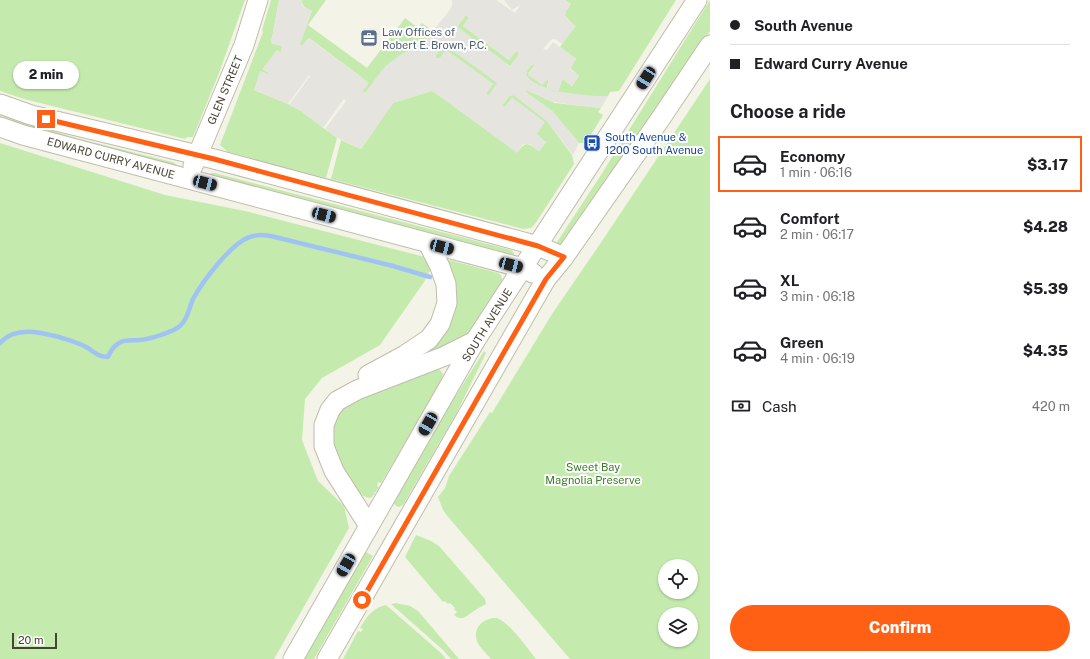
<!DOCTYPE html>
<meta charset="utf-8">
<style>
body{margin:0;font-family:"Public Sans",sans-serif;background:#f2f2f2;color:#202124;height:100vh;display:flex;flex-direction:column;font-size:15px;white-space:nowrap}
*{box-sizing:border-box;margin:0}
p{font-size:13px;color:#757577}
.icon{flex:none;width:22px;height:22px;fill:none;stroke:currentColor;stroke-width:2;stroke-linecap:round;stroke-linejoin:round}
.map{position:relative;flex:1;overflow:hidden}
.sheet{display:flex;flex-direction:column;background:#fff;width:380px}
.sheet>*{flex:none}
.hud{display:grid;align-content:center;height:88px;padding:0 20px;background:#fff}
.buttons{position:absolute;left:658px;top:559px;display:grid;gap:8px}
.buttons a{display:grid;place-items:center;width:40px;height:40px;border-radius:50%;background:#fff;box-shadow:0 1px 3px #0004;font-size:20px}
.scale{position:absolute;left:12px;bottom:10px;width:45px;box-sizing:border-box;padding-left:4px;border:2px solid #484435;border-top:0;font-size:11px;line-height:14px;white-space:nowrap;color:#484435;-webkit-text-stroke:3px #fff;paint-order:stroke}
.end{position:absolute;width:18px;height:18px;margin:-9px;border:5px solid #ff6013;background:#fff;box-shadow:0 0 0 2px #fff}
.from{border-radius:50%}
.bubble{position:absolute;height:28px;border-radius:14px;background:#fff;box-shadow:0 1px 3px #0004;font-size:13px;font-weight:800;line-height:28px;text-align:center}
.car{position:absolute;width:12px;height:24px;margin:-12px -6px;border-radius:5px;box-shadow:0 0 3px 1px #0007;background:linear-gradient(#222 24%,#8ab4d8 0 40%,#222 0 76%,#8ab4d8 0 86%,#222 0)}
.hud b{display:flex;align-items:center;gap:14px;height:38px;font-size:15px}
.hud b+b{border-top:1px solid #e0e0e0}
.hud i{width:10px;height:10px;background:#202124}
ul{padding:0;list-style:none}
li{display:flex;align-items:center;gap:12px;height:56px;margin:0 8px 6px;padding:0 12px;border:2px solid transparent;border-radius:0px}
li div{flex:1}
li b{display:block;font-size:15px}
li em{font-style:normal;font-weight:800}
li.current{border-color:#ff6013}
li>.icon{width:36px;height:36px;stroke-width:1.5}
h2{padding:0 20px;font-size:18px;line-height:48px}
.pay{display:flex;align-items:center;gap:10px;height:44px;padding:0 20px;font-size:15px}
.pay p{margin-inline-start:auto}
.primary-button{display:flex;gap:8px;margin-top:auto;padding:8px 20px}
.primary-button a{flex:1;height:46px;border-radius:24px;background:#ff6013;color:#fff;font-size:16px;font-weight:800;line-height:46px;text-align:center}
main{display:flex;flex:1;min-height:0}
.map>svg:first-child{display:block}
.green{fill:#c4ebad;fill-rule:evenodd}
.parking{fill:#e5e4df;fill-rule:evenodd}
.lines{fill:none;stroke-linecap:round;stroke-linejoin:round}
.stream{stroke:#a0c3f4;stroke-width:4.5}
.minor-casing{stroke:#c0bda9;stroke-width:21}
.minor{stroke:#fff;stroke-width:19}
.route{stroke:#ff6013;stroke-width:5}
.labels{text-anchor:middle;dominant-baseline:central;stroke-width:4;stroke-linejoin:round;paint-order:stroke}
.service-label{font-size:11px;fill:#4e5e75;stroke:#fff;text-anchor:start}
.street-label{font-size:11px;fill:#484435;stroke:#fff}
.transit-label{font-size:11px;fill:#164399;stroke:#fff;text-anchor:start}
.park-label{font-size:11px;fill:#377d25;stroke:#fff}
</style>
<main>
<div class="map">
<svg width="710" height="659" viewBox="0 0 710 659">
<rect width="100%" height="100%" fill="#f4f3e7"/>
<!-- green -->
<g class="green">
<path d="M0,0H245L219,73L193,137H187L185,139L24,99L0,91Z"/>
<path d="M271,0H279L271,43L282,46L281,53L277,50L263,69L273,76L271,75L254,90L288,104L301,111L337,138L326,178L228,152L220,145L263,32L262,30Z"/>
<path d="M302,0H326L308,25L367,68L405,18L418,28L422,23L433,31L420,47L402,54L386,66L366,92L363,93L360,76L309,38L303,45L300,46L299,44L312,11C306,8 302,7 302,0Z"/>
<path d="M565,0H676L619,91L610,92L608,96C589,97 536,94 526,75C526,71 530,65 534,64L535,65L528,74L549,77L547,88L558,91L562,80H564L572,86L579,76L570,68L576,59L560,47L575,26L565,16L566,11L571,4Z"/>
<path d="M710,0V31L570,238L561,245L557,244V242L601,175Z"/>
<path d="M467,15L469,18L463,26L509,60L515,52H518L519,55L510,66L457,27L465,16Z"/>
<path d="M444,44L498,83L489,95H487L486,93L493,84L446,50L440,58H436V55Z"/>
<path d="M710,79V659H570L449,518L443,510L438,497L445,488L449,476L490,412L492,413L552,314L600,244ZM665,566H691V592H665ZM665,614H691V640H665Z"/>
<path d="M524,89L555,103L601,108L598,112L603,115L586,143H579L552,111L527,93Z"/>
<path d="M431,91L434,92L517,152C527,141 527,143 539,151L546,142L537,136L535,115L512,98L505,107L502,106L509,96L514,95L547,121L572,155L574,164L535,224L531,228L523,229L331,179L341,140L361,149L393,103Z"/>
<path d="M0,116L80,139L172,162L175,163L176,166L0,121Z"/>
<path d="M0,143L165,195L245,211L425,257L432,267L424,282L380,345L322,378L305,399L302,440L318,481L344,506L349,528L274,659H0Z"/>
<path d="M211,173H215L511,250L514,253V256L513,257L208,175Z"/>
<path d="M446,260H449L498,273L501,275L503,281L478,326L459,344L413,358L429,348Z"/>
<path d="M484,351L486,353L456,414L403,505L399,507L396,506L393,502L436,427Z"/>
<path d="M435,369L440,370L443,374L441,383L381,483L378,482L377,486L379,487L372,497L369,498L363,496L341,468L334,455L332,433L337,417L347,403Z"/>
<path d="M416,535L431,541L439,546L485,599L486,604C482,606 478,608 474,611C466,616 463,622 454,615L457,612L454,609L455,608L450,603L448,604L445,601L443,602L405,557Z"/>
<path d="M366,552L373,556L314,659H303L361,559Z"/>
<path d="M395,603L410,606L418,611L459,659H451L443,650L391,604Z"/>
<path d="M386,605L441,653L446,659H343L358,631L361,632L363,629L360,628C367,616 373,608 386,605Z"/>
<path d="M497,618C511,624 526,647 536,659H491C487,654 479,647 477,641C472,627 485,617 497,618Z"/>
</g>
<!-- parking -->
<path class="parking" d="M279,0H302V5L304,7L312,11L300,45H303L308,38L360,76L369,83L363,91L364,93L366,92L382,70L392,61L402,54L420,47L449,11L452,6V0H496L515,13L520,6H518L512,10L504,0H565L571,4L566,11L565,16L568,20L576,26L562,44L555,39H552L543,49L547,50L553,42L572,56L576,59L570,69L579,76L572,86L564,80H562L558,91L547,88L549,78L542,85L528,75L535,66L534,64H532L528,69L526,75L528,79L537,84L554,91L592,96H608L601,108L573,105L550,101L524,89L527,93L552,111L579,143L573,155L547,121L514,95L509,96L502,106L505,107L512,98L545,122L537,134L546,142L539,151L530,144H526L522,145L517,153L434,92L431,91L393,103L361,149L334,136L325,129L346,101L344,99L323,128L301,111L289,105L310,76L309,75L288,104L254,90L260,71L272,75L263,69L277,50L281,53L282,46L271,43ZM467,15L469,18L463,26L509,60L515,52H518L519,55L510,66L457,27L465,16ZM444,44L497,83L489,95H487L486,94L493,84L446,50L440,58H436V55Z"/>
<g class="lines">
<!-- stream -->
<path class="stream" d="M0,343C15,326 39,332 59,337C68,340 77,342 86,347C95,352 96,356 108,357C110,352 114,346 119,343C125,339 133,341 140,340C150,339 173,332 180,326C188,319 189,308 193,299C203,281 233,240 253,236C261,234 267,235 275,237L393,266L430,277"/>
<defs>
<g id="minor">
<path d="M0,104L31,115L214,159L538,246L564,257"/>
<path d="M0,127L23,135L523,268L533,273"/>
<path d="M193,166L244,45L258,0"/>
<path d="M368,375L405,355L429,339L440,324L447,303L446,284L440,267L428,243"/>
<path d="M369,526L334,471L324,446V425L330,410L337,401L357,390L445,356L475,341"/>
<path d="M293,659L475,341L697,0"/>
<path d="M327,659L546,279L564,257L661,118L710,45"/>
</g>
</defs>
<!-- minor casing -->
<use href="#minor" class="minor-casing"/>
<!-- minor -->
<use href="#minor" class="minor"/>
</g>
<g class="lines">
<!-- route -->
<path class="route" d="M46,119L214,159L538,246L564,257L546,279L362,600"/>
</g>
<!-- icons -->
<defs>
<symbol id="office-square" viewBox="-11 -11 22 22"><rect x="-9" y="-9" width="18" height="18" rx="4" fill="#5c6f8a" stroke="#fff"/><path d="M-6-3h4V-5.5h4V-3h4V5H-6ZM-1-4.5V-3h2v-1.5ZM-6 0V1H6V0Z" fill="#fff"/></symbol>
<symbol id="bus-square" viewBox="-11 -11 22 22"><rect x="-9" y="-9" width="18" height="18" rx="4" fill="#1a4fb4" stroke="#fff"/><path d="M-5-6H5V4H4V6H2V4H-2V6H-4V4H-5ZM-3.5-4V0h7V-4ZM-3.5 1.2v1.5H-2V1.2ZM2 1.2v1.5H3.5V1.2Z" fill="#fff"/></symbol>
</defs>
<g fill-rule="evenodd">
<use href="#office-square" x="359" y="28" width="20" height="20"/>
<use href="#bus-square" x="582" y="133" width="20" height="20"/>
</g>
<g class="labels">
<!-- service labels -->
<g class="service-label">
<text x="382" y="32">Law Offices of<tspan x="382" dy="13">Robert E. Brown, P.C.</tspan></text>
</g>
<!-- street labels -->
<g class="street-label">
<text transform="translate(225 90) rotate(-67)">GLEN STREET</text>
<text transform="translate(111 158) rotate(15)">EDWARD CURRY AVENUE</text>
<text transform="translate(487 325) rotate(-58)">SOUTH AVENUE</text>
</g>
<!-- transit labels -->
<g class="transit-label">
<text x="605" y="137">South Avenue &amp;<tspan x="605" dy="13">1200 South Avenue</tspan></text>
</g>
<!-- park labels -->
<g class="park-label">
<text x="593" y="467">Sweet Bay<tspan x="593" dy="13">Magnolia Preserve</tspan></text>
</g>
</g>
</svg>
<div class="buttons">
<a><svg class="icon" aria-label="locate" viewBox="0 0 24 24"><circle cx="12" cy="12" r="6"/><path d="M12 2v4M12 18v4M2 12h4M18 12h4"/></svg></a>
<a><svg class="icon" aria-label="layers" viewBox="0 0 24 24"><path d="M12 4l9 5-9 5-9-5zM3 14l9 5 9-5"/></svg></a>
</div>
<div class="scale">20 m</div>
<i class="end from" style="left:362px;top:600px"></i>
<i class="end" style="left:46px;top:119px"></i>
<div class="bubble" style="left:13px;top:61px;width:66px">2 min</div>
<i class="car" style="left:646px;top:78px;rotate:213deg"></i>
<i class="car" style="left:205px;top:183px;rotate:105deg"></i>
<i class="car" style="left:324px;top:215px;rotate:105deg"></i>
<i class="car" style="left:442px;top:247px;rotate:105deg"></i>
<i class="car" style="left:511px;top:265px;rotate:105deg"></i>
<i class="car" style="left:428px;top:424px;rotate:210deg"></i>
<i class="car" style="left:346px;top:565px;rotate:210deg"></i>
</div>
<section class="sheet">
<div class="hud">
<b><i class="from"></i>South Avenue</b>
<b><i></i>Edward Curry Avenue</b>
</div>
<h2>Choose a ride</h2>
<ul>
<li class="current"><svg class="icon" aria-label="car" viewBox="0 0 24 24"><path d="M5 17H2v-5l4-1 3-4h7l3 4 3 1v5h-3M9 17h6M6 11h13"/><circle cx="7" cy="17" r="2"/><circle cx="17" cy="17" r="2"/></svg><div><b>Economy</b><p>1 min · 06:16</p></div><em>$3.17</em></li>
<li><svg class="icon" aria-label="car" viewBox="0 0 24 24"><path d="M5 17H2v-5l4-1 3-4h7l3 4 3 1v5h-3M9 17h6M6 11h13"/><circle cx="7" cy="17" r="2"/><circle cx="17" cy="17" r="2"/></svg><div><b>Comfort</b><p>2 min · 06:17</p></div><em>$4.28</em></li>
<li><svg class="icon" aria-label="car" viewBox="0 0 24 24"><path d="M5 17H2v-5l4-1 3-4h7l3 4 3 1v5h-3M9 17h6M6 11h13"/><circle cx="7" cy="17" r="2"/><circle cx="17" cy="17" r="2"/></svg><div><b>XL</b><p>3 min · 06:18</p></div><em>$5.39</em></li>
<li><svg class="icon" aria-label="car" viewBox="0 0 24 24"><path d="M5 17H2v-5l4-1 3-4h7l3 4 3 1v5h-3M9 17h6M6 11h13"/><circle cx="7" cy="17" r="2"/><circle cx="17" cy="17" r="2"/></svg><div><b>Green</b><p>4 min · 06:19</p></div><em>$4.35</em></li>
</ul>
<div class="pay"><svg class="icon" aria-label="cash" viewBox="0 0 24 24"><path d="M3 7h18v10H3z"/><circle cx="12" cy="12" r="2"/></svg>Cash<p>420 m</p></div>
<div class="primary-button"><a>Confirm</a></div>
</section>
</main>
